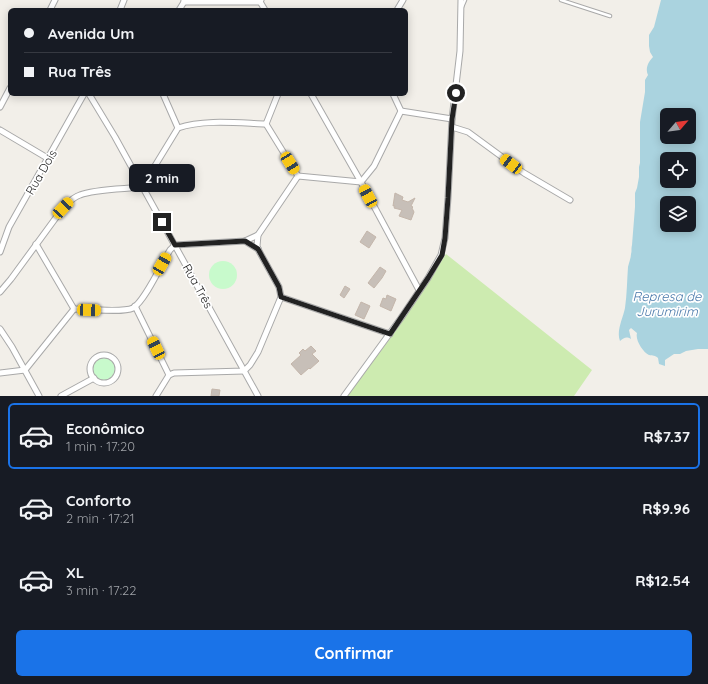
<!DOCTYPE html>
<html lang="pt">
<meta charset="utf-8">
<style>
body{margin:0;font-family:Quicksand,sans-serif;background:#20242c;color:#f1f3f6;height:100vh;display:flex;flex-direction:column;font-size:15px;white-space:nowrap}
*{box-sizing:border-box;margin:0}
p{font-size:13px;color:#9ea1a6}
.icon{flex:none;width:22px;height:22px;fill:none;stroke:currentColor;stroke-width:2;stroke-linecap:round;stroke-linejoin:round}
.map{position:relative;height:396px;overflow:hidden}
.drawer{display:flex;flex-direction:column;background:#171b24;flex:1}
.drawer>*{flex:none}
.top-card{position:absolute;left:8px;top:8px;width:400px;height:88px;border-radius:6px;box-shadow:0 2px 10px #0003;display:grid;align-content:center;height:88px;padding:0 16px;background:#171b24}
.needle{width:26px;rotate:62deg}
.controls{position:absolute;left:660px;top:108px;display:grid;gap:8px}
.controls a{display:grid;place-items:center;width:36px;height:36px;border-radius:6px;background:#171b24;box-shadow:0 2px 10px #0003;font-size:20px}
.end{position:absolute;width:18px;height:18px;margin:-9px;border:5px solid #222;background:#fff;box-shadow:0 0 0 2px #fff}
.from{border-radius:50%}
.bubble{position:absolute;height:28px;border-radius:6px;background:#171b24;box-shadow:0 2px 10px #0003;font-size:13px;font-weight:700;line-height:28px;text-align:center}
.car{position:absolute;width:12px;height:24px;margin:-12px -6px;border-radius:5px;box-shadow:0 0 3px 1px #0007;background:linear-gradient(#f5c518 24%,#345 0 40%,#f5c518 0 76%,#345 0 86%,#f5c518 0)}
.top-card b{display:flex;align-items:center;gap:14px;height:38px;font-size:15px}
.top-card b+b{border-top:1px solid #363941}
.top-card i{width:10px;height:10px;background:#f1f3f6}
ul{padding:7px 0 0;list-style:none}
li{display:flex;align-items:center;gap:12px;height:66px;margin:0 8px 6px;padding:0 8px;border:2px solid transparent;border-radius:6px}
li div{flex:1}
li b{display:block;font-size:15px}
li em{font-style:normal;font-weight:700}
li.on{border-color:#1a73e8}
li>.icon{width:36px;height:36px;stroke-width:1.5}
.primary-button{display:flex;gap:8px;margin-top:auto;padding:8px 16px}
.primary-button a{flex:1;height:46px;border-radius:6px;background:#1a73e8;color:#fff;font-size:16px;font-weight:700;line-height:46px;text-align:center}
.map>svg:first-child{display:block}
.grass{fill:#cdebb0}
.park{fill:#c8facc}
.water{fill:#aad3df;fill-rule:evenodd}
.building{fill:#c7bfb8;stroke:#c4b6ab}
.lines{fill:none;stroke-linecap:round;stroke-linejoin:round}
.lane-casing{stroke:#a9a9a9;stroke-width:4.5}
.street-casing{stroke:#a9a9a9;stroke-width:7}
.lane{stroke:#fff;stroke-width:2.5}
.street{stroke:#fff;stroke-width:5}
.route{stroke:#222;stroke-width:5}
.labels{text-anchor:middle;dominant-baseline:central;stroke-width:3.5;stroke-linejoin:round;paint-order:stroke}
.street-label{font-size:12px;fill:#222;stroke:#fff}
.water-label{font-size:13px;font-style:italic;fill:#4a7aab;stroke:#fff}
</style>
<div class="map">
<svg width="708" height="396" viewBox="0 0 708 396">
<rect width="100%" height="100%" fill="#f2efe9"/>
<!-- grass -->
<path class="grass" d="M446,254L592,370L574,396H347L392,336Z"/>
<!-- park -->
<g class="park">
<circle cx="223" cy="275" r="14"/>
<circle cx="104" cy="369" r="12"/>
</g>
<!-- water -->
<path class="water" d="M661,0H708V349H698L686,351L680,354H674L665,360V366L659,364L658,358C655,355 653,356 649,355C643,352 635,340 637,333L631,328L629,330L631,339C626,336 624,338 620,341C616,331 623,318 625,308C627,294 627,280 628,267C629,262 631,258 631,254C632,251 631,249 632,245L635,207V193L637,188L639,177V167L640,163V122L645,92V80L648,75C645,69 648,62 653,57L650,52L649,46V35L654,27ZM667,115H689V137H667ZM667,159H689V181H667ZM667,203H689V225H667Z"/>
<!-- building -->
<g class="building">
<path d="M395,193L403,197L402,200L408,202L415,198L411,206L413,207L412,208L414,212L411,220L399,216L402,210L394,208L395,206H393Z"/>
<path d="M367,231L376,237L369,248L360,242Z"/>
<path d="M380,267L386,271L382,278L374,288L368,283Z"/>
<path d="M345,286L350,289L344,298L340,295Z"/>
<path d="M387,295L396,299L391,311L380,306L383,298L386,299Z"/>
<path d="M361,302L370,306L364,319L355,315Z"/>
<path d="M311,346L316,351L312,354L319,361L310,369L309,368L301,375L291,364L301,355L299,353L303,349L305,351Z"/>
<path d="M212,389L220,390L219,396H211Z"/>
</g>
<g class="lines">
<defs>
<g id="lane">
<path d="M561,0L610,16"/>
<path d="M462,7L465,0"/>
</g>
<g id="street">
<path d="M259,0L265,10"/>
<path d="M184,2H260L261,0"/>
<path d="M50,10L55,0"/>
<path d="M120,10L124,0"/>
<path d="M179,10L184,2V0"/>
<path d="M397,10L403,0"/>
<path d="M89,94L115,137L258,396"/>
<path d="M163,94L178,128"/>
<path d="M311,94L361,182L419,290"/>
<path d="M393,94L401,111"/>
<path d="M0,107L10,88"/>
<path d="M401,111L452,119"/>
<path d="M266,124L298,176"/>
<path d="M266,124L278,94"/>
<path d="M452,127L468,132L524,173L570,200"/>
<path d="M0,130L49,159"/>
<path d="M298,176L361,182"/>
<path d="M361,182L374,166L401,111"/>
<path d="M245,241L258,249"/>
<path d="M36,244L74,309"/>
<path d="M0,252L9,227L84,94"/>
<path d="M0,292L11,279L63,208C68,203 73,197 80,195C94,189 125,189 142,187L178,128C204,119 238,123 266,124"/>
<path d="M281,297L390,334"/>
<path d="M135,306L169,375"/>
<path d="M74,309C87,309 123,313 133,308C145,301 162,263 170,250L175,245L245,241L258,235"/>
<path d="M0,329L12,347L39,396"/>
<circle cx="104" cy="369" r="14"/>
<path d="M0,373L25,370L74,309"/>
<path d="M61,396L94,378"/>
<path d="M156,396L169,375L174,373L244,371L250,365L258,352L281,297L279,287L259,251L257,246L258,235L298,176"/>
<path d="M344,396L401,318L428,278L441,255L445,238L448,198L452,119L460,51L461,0"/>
</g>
</defs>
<!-- lane casing -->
<use href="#lane" class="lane-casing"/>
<!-- street casing -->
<use href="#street" class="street-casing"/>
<!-- lane -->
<use href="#lane" class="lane"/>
<!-- street -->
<use href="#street" class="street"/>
</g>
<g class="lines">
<!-- route -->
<path class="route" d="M162,222L175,245L245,241L258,249L279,287L281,297L390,334L428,278L442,255L445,238L448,198L452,119L456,93"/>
</g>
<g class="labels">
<!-- street labels -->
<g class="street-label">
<text transform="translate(41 172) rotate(-60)">Rua Dois</text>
<text transform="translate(198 286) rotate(61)">Rua Três</text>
</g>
<!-- water labels -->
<g class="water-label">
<text x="667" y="296">Represa de<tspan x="667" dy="15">Jurumirim</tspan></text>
</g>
</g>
</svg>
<div class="controls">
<a><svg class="needle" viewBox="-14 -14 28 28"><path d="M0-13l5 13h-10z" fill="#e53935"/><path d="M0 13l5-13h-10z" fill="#9ea1a6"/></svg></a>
<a><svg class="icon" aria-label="locate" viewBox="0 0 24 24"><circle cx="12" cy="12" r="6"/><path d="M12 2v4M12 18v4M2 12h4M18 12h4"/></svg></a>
<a><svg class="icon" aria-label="layers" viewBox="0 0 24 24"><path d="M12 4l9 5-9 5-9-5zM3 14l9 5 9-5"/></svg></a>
</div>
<i class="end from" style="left:456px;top:93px"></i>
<i class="end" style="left:162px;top:222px"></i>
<div class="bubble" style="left:129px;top:164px;width:66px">2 min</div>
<i class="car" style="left:290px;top:163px;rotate:148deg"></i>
<i class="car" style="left:511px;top:164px;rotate:307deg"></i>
<i class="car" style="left:368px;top:196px;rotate:332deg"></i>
<i class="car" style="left:63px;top:208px;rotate:43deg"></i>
<i class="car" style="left:162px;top:264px;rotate:30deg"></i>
<i class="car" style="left:89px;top:310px;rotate:92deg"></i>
<i class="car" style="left:156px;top:348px;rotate:334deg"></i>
<div class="top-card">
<b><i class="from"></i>Avenida Um</b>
<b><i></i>Rua Três</b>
</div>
</div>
<section class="drawer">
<ul>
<li class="on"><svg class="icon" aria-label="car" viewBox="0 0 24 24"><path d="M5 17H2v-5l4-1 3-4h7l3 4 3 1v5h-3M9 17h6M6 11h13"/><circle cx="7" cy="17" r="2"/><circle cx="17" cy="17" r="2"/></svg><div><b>Econômico</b><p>1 min · 17:20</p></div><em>R$7.37</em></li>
<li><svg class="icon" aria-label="car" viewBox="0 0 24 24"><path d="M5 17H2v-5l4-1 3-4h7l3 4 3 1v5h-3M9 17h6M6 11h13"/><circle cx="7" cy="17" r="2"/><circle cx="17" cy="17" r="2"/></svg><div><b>Conforto</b><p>2 min · 17:21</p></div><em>R$9.96</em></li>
<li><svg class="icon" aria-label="car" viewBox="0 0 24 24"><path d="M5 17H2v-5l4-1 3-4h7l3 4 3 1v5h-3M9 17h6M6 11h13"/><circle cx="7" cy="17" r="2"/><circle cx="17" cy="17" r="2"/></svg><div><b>XL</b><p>3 min · 17:22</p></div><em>R$12.54</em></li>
</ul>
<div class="primary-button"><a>Confirmar</a></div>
</section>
